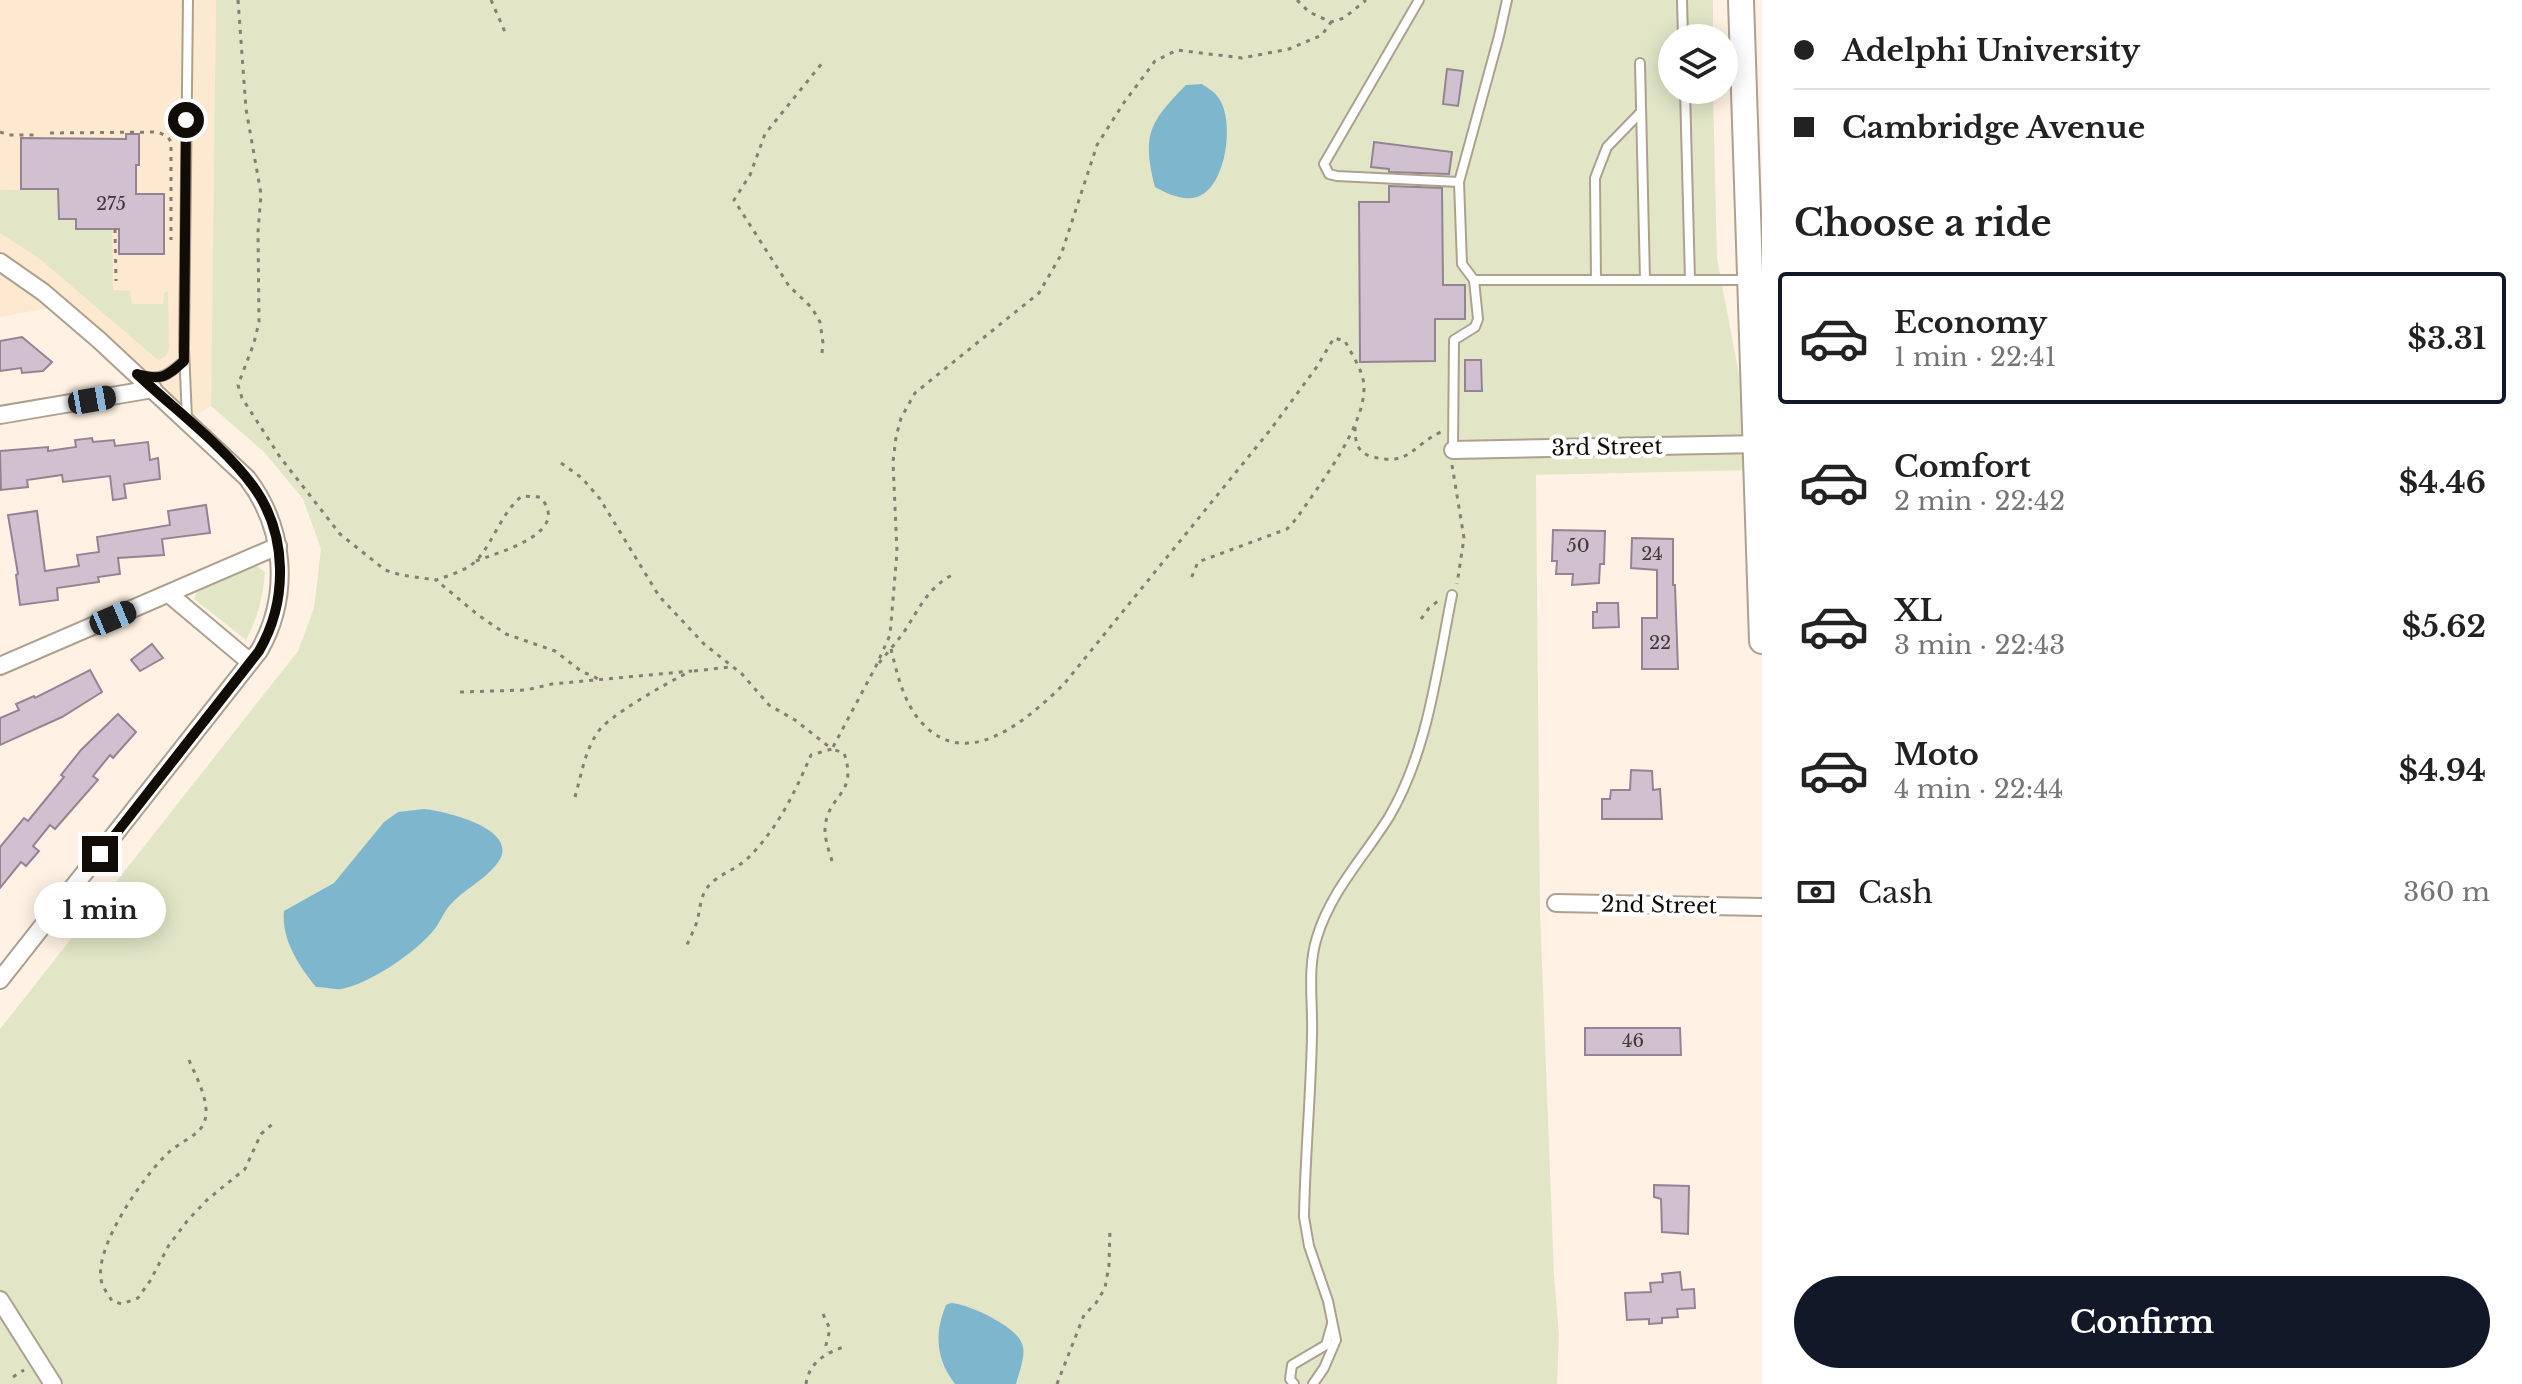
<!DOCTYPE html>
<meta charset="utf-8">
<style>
body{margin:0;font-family:"Libre Baskerville",serif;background:#f6f6f6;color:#222;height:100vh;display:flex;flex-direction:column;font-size:30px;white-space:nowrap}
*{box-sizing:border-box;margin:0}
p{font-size:26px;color:#767676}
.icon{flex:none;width:44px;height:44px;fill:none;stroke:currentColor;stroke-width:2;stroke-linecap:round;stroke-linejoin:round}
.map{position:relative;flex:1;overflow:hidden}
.panel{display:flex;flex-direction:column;background:#fff;width:760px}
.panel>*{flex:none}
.banner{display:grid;align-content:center;height:176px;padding:0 32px;background:#fff}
.tools{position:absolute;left:1658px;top:24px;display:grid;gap:16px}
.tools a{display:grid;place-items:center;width:80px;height:80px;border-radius:50%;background:#fff;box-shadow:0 4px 20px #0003;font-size:40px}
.end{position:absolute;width:36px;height:36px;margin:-18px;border:10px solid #110c06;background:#fff;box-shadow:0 0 0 4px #fff}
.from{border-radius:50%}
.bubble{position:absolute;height:56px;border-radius:28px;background:#fff;box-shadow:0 4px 20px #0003;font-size:26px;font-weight:700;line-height:56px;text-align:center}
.car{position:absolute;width:24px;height:48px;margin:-24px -12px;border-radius:10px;box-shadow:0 0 6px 2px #0007;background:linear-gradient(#222 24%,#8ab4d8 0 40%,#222 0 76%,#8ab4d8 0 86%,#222 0)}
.banner b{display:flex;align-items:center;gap:28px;height:76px;font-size:30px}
.banner b+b{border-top:2px solid #e0e0e0}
.banner i{width:20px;height:20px;background:#222}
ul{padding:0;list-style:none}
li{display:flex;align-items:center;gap:24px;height:132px;margin:0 16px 12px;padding:0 16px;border:4px solid transparent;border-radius:8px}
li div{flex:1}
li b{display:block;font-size:30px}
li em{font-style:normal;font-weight:700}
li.active{border-color:#111827}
li>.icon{width:72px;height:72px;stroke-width:1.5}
h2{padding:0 32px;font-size:36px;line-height:96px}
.pay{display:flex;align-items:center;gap:20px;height:88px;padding:0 32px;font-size:30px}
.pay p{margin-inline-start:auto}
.action{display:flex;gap:16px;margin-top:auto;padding:16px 32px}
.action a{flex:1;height:92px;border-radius:48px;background:#111827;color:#fff;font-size:32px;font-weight:700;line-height:92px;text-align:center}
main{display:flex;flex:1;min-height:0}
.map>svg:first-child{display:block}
.built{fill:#fde8d0}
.green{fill:#e2e6c7}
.water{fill:#7eb7cd}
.building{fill:#d1c0cf;stroke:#948493;stroke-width:2}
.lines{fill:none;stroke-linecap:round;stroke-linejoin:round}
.service-casing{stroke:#aea08f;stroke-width:12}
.minor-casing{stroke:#aea08f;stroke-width:20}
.secondary-casing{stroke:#aea08f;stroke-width:28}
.path{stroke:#867d73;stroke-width:3;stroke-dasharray:4 6;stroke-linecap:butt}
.service{stroke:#fff;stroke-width:8}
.minor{stroke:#fff;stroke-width:16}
.secondary{stroke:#fff;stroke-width:24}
.route{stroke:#110c06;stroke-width:10}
.labels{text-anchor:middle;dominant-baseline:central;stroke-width:8;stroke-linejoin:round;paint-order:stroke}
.number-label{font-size:18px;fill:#413938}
.street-label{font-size:22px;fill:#110c06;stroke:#fff}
</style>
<main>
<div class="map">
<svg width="1762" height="1384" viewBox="0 0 1762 1384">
<rect width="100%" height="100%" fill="#fff2e4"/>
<!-- built -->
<path class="built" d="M0,0H216L211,406L187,420L60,306L0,317Z"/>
<!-- green -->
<g class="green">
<path d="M216,0H1713V38H1672V90H1713L1717,258L1757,470L1536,475L1540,910L1554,1274L1559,1335L1557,1384H0V1029L298,651L314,608L321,549L303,499L264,452L211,406Z"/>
<path d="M58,189L59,219H76V229H112L113,290L130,291L132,304H163L164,293L168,291L169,348C168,355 164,358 158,360L40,259L0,233V190Z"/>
<path d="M257,566L265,572C263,597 258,617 246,640L194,599L197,591Z"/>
</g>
<!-- water -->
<g class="water">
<path d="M1202,84C1207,88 1214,91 1217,96C1236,117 1227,188 1197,197C1183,201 1167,194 1155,187C1142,134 1149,123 1186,85Z"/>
<path d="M424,809C445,811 526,830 496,865C483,881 463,890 450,905C443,913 440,923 433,931C415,953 369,984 341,989C334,990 324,987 316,987C299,966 281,939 284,911L334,883L384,822L398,812Z"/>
<path d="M951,1303C969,1304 1021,1328 1023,1347C1025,1358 1019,1373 1016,1384H955C936,1359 934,1334 946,1305Z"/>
</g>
<!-- building -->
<g class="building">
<path d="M1447,69L1463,71L1458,106L1443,104Z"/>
<path d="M126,134H139V165H136V194H164V254H119V229H76V219H59L58,189H21V138L126,139Z"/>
<path d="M1374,142L1452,152L1449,174L1389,172V169L1371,167Z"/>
<path d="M1389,186L1442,188L1443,285H1465V319H1435V361L1360,362L1359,202H1389Z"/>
<path d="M22,337L52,362L43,371L22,373L21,368L0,371V341Z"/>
<path d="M1465,360H1481L1482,391H1465Z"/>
<path d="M92,438L93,442L114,440L115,446L148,442L150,460L158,458L160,479L124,484L126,498L113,500L110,476L63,482L62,475L27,480L28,487L1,490L0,451L48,447V451L76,447L75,440Z"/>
<path d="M206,505L210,533L162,539L164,555L118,558L120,574L98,577L99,582L57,588L58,600L20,605L16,575L18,574L8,515L37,511L45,571L79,566L77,555L99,552L97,537L170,525L168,511Z"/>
<path d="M1553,530L1605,531L1604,564H1600L1599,583L1572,585L1573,574H1556L1557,561H1552Z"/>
<path d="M1632,538L1673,539V585H1675L1678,669H1642V618H1657V570L1631,568Z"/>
<path d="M1597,603H1618L1619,627L1593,628V612H1597Z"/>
<path d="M152,644L163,658L140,671L131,660Z"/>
<path d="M90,670L102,692L62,717L0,745V718L19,710L16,704L34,696L35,698Z"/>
<path d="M118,714L136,732L113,758L110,755L93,776L98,780L55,829L50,825L33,846L39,851L26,866L21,862L0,888V847L24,818L28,821L64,777L61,775L81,750Z"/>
<path d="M1631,770L1652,771L1653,790L1660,789L1662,819H1602V799H1610L1611,790H1630Z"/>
<path d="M1585,1028H1680L1681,1055H1585Z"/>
<path d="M1654,1185L1689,1186L1688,1234L1662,1232L1661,1199L1654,1197Z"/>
<path d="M1680,1272L1682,1290L1694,1289L1695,1308L1677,1309L1678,1317L1662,1318V1323L1649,1324V1319L1627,1320L1625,1293L1651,1292L1650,1283L1663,1282L1662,1274Z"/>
</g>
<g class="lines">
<defs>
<g id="service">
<path d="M1419,0L1324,164L1329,174L1337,176L1459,182"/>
<path d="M1682,0L1683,38"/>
<path d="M1640,63L1645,280"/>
<path d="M1685,90L1690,280"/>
<path d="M1474,280L1462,264L1459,182L1499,36L1507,0"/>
<path d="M1596,280L1595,178L1607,147L1641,112"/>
<path d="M143,376C162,381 170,373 184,361"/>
<path d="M187,419L184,349L188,0"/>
<path d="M1453,449L1454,340L1475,327L1478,319L1474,280H1747"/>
<path d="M1294,1384L1290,1379L1292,1365L1326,1345L1332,1324"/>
<path d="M1313,1384L1324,1368L1336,1340L1328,1301L1309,1246L1304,1217C1305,1156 1311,1095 1312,1034C1313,1001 1307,969 1317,937C1331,891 1364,857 1389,817C1428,751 1437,669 1452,595"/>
</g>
<g id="minor">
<path d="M0,262L43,292L99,340L247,478C285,528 291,595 259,651L0,980"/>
<path d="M0,415L153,389"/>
<path d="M1453,450L1762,444"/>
<path d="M169,594L250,662"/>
<path d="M0,666L278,546"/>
<path d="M1556,903L1762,907"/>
<path d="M0,1300L53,1384"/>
</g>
<path id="secondary" d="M1741,0L1762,641"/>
</defs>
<!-- service casing -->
<use href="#service" class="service-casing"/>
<!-- minor casing -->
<use href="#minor" class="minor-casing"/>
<!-- secondary casing -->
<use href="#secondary" class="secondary-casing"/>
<!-- path -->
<g class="path">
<path d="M238,0L246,109L261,194L258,232L259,322L254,343L238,385L242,398L280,457L340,534L385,570L401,575L436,580"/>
<path d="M491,0L505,32"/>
<path d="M1297,0L1309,12L1331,22L1344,18L1366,0"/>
<path d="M0,132L8,135H38"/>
<path d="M50,133L158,132L168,137L171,142V240"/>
<path d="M115,229L116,281"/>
<path d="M822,353L823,343L820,322L812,308L789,286L734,200L750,175L765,134L823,62"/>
<path d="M1355,427C1355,442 1357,453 1373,457C1411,466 1412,445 1441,432"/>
<path d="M561,463L582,478L600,499L659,596L704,644L742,674L769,705L795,720L832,749L811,755C795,792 778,828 749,857C736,871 715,874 705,891C700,900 700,911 697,921C695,929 690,937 687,945"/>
<path d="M1452,465L1464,538L1457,584"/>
<path d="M476,561C499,552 573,533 540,497L522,496C501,513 494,541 477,560C466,571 450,575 436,580L478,615L506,634L555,651L581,671L601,680"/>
<path d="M1421,619L1429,608L1438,601"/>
<path d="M891,649C897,674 904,704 922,723C968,773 1028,719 1064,684L1271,429L1316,368L1334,338L1345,341C1352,355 1364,372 1364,387C1365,427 1319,485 1297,518L1287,529L1198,562L1190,581"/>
<path d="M879,663C887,653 896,643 904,632C919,609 928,587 954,574"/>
<path d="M694,671L730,667"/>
<path d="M460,692L526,690L552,684L692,671"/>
<path d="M575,797C581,776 585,750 598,732C608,716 667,683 687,673"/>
<path d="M832,861C829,851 825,840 825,830C826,794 859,796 844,753L832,749L876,666L890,635L897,552L893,462L896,437L901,418L915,393L1039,293L1061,255L1097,145L1123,104L1155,61L1177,50L1242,58L1263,54L1289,49L1322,35L1331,22"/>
<path d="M189,1060C196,1077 213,1106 203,1125C197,1136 179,1143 169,1152C145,1174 95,1245 101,1279C102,1287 108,1294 112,1301L122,1304L138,1298L150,1281L169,1245L188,1220L207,1200L245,1169L261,1134L276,1121"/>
<path d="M823,1314L830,1329L826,1345L828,1352"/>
<path d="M13,1377L24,1370"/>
<path d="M806,1384C809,1362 826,1353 846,1346"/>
<path d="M1057,1384L1084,1315L1096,1303L1105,1288L1109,1265L1110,1228"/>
</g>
<!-- service -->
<use href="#service" class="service"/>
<!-- minor -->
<use href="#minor" class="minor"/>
<!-- secondary -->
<use href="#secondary" class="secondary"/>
</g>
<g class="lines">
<!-- route -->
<path class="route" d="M100,854L259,651C288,601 288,534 253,486C224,446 174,409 137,374C162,381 166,377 184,361L186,120"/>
</g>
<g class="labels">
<!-- number labels -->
<g class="number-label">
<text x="111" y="204">275</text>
<text x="1578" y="546">50</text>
<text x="1652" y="554">24</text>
<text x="1660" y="643">22</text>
<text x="1633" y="1041">46</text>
</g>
<!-- street labels -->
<g class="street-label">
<text transform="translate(1607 447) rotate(-1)">3rd Street</text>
<text transform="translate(1659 905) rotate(1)">2nd Street</text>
</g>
</g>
</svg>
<div class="tools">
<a><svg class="icon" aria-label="layers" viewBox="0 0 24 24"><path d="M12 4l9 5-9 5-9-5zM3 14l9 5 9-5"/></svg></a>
</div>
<i class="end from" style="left:186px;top:120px"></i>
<i class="end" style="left:100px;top:854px"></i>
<div class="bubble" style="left:34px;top:882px;width:132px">1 min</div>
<i class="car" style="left:92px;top:400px;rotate:80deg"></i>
<i class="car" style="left:113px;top:618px;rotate:67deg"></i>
</div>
<section class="panel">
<div class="banner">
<b><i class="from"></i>Adelphi University</b>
<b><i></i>Cambridge Avenue</b>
</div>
<h2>Choose a ride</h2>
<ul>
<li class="active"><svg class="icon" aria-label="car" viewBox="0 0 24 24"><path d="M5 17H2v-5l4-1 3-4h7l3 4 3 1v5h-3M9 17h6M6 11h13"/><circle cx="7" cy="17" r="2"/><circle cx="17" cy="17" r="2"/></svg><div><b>Economy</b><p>1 min · 22:41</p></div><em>$3.31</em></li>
<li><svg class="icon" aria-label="car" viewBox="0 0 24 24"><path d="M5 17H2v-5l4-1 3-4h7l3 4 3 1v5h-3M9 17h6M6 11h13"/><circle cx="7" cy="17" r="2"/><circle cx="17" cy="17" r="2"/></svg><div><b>Comfort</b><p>2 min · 22:42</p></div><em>$4.46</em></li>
<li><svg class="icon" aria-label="car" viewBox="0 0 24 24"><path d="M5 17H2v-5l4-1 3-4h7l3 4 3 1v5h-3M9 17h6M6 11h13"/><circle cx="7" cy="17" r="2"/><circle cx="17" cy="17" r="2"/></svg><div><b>XL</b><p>3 min · 22:43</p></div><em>$5.62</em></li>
<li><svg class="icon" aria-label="car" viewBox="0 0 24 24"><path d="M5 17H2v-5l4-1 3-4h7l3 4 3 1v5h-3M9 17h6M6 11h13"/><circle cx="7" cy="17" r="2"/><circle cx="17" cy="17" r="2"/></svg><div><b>Moto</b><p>4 min · 22:44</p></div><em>$4.94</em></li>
</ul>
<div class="pay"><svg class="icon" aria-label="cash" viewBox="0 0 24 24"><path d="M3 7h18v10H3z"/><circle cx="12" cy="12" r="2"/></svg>Cash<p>360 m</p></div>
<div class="action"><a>Confirm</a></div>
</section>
</main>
